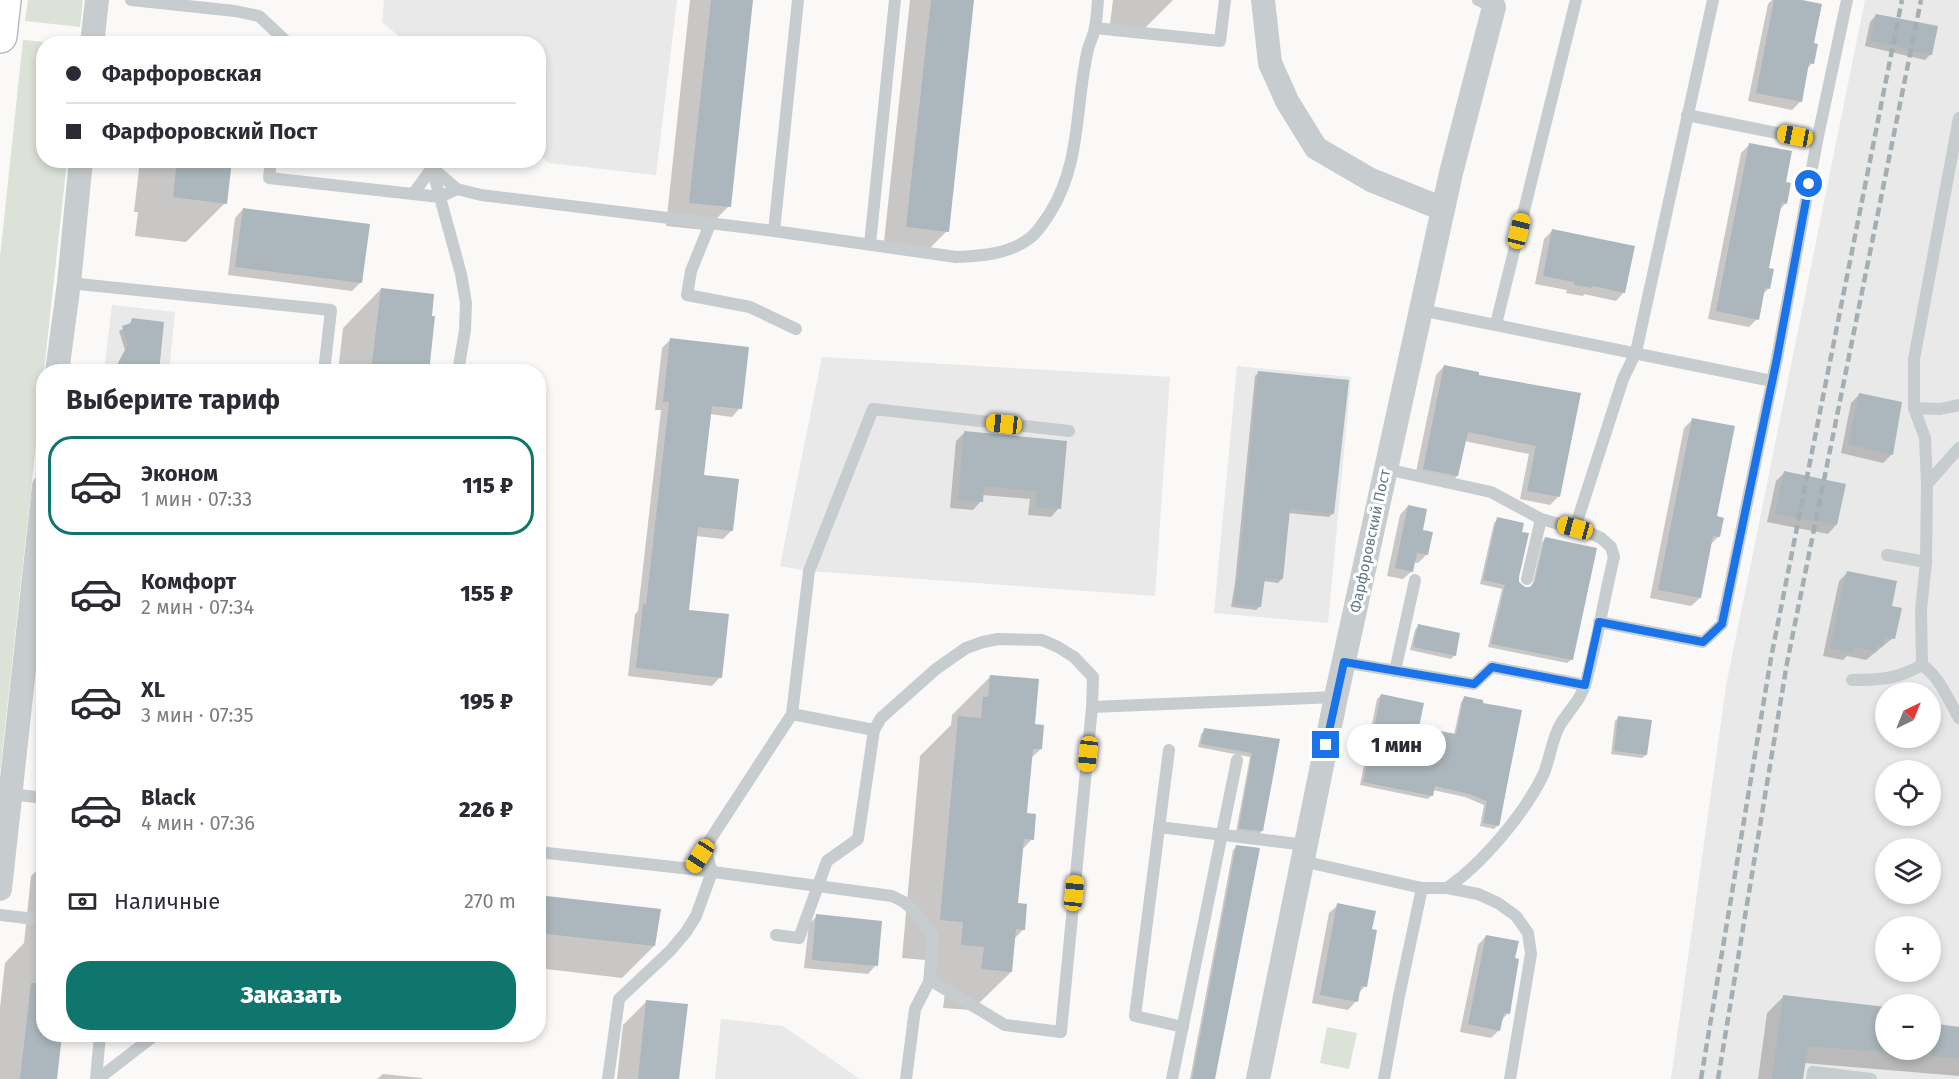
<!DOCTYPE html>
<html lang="ru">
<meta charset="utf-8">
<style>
body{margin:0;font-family:"Fira Sans",sans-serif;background:#f2f2f3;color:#2b2b33;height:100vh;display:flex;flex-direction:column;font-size:22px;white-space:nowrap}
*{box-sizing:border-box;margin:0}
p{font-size:20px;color:#7c7c81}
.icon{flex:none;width:33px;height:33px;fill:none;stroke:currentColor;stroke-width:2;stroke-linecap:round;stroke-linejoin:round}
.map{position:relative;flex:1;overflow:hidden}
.drawer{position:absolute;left:36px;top:364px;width:510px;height:678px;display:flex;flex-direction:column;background:#fff;border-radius:24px;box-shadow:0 3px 9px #0003}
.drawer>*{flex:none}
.banner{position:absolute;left:36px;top:36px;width:510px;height:132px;border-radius:24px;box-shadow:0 3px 9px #0003;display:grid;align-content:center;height:132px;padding:0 30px;background:#fff}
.needle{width:39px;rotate:43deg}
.buttons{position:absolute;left:1875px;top:682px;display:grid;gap:12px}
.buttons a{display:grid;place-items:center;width:66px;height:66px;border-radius:50%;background:#fff;box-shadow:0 3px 9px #0003;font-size:30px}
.end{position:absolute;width:27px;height:27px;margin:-14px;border:8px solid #1a73e8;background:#fff;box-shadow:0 0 0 3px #fff}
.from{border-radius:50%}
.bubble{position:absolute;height:42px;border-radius:21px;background:#fff;box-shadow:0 3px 9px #0003;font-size:20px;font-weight:800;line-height:42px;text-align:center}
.car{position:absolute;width:18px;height:36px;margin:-18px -9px;border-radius:8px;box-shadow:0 0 4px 2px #0007;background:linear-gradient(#f5c518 24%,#345 0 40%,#f5c518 0 76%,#345 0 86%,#f5c518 0)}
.banner b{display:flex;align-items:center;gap:21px;height:57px;font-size:22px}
.banner b+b{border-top:2px solid #e1e1e2}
.banner i{width:15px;height:15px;background:#2b2b33}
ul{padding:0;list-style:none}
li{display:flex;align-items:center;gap:18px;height:99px;margin:0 12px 9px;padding:0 18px;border:3px solid transparent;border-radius:24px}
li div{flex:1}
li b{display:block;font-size:22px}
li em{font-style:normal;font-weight:800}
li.current{border-color:#0f766e}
li>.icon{width:54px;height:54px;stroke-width:1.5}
h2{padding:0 30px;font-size:27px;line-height:72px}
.pay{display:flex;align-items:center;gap:15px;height:66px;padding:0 30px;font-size:22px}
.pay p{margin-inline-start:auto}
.action{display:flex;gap:12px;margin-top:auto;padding:12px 30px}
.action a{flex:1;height:69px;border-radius:24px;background:#0f766e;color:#fff;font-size:24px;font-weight:800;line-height:69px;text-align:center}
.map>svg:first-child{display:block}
.built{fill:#e8e9e8;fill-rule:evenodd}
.green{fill:#dce2d8}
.shadow{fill:#0003}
.building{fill:#abb7bc}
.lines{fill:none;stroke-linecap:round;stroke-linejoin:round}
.primary-casing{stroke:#b7bec1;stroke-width:36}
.service{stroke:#c7cccf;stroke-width:12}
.minor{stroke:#c7cccf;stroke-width:24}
.primary{stroke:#fff;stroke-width:33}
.rail{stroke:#a5aeb3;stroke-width:4.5;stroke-dasharray:9 4.5;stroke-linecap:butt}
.route{stroke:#1a73e8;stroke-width:8}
.labels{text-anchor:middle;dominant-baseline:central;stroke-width:6;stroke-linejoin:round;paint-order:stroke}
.street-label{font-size:15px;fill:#627a85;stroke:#fff}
</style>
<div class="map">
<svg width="1959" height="1079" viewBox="0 0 1959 1079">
<rect width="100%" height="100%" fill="#faf9f7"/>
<!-- built -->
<g class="built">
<path d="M384,0H677L656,175L549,163L539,154L538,44L407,43L382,22Z"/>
<path d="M1865,0H1959V1079H1671L1726,686ZM1886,693H1930V738H1886ZM1886,771H1930V816H1886ZM1886,849H1930V894H1886ZM1886,927H1930V972H1886ZM1886,1005H1930V1050H1886Z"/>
<path d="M112,305L175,312L169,372H104Z"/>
<path d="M822,357L1170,377L1155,596L809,571L780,566Z"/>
<path d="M1237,366L1351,377L1328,623L1214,613Z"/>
<path d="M721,1019L783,1026L860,1079H715Z"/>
</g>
<!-- green -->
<g class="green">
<path d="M28,0H83L80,27L25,21Z"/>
<path d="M23,40L57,43L44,44V160L67,161L0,773V257Z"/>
<path d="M1327,1027L1357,1033L1349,1069L1320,1063Z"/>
</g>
<!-- shadow -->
<g class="shadow">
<path d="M690,0H752L729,206L705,230L666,226Z"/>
<path d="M910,0H973L947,231L923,255L883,251Z"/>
<path d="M1113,0H1173L1145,28L1110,24Z"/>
<path d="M1772,0H1795L1812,45V63L1807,69L1800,102L1792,110L1748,101L1768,4Z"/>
<path d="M1876,15L1931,54L1925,60L1865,46L1870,22Z"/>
<path d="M1750,144L1784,183L1786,203L1779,210L1767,269L1769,288L1762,295L1757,319L1749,327L1708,319L1741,153Z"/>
<path d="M140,160H230L225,203L186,242L135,236L138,212H134Z"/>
<path d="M243,209L361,282L352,291L228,275L235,218Z"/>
<path d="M1552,231L1624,292L1616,301L1584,294L1583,296L1566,293L1567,290L1535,284L1544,239Z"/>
<path d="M381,289L427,372H338L343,328Z"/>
<path d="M132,320L157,372H124L116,367L125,350L119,331L128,326Z"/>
<path d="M671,339L740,408L732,417L710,414L703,477L732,530L723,539L696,536L687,611L720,677L712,686L628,676L635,614L638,611L661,410H655L662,348Z"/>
<path d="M1444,366L1477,376L1579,395L1558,497L1550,505L1520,499L1529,454L1464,441L1457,476L1449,484L1415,477L1436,375Z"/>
<path d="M1259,372L1333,513L1329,517L1288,513L1282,579L1278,583L1263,581L1260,606L1256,610L1231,607L1235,583L1255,376Z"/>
<path d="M1859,395L1892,454L1883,463L1841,453L1851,403Z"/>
<path d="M1693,419L1719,536L1710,545L1700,598L1691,606L1650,598L1684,428Z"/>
<path d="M965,432L1059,508L1051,517L1028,515L1030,499L982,495L981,501L973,510L950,508L956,441Z"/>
<path d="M1784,473L1844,485L1836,525L1828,534L1767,522L1776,481Z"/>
<path d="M1408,506L1421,532L1427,554L1418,563L1414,562L1412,571L1403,579L1387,576L1400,515Z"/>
<path d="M1498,519L1518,583L1524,588L1532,587L1542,542L1546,538L1571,660L1567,663L1488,647L1502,589L1480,584L1494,523Z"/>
<path d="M1847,573L1890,607L1893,638L1866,660L1847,656L1843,660L1823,656L1839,581Z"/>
<path d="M1418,626L1455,655L1451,659L1410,650L1415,630Z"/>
<path d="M991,676L1033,725L1041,749L1030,759L1025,815L1032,839L1022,850L1017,905L1024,929L1014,939L1011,972L972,1010L943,1008L946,985L923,983L925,960L902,958L920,756L951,725L952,715Z"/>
<path d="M1381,695L1417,729L1454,735L1461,702L1464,698L1481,704L1520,711L1500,823L1494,829L1480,826L1484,805L1465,797L1433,790L1432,795L1428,799L1360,785L1377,699Z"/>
<path d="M1619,717L1646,755L1642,758L1611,754L1615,721Z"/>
<path d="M1205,730L1279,740L1262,831L1258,835L1236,832L1250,757L1198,747L1201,734Z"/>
<path d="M1237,846L1213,1079H1190L1233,850Z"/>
<path d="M44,864V1035H61L56,1079H0V1008L5,963L24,943L31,876Z"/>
<path d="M538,897L654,946L622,978L538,968Z"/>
<path d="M1338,905L1365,986L1358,994L1356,1001L1348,1010L1312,1003L1329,913Z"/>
<path d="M817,916L876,965L868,974L804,968L809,924Z"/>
<path d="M1486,936L1514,959L1508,1013L1501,1021L1499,1030L1491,1038L1460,1032L1478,945Z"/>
<path d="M1784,996L1886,1050H1930L1959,1028V1076L1804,1063L1802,1079H1758L1767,1013Z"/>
<path d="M647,1001L678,1079H617L623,1025Z"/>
<path d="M383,1074L422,1078V1079H377Z"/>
</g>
<!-- building -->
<g class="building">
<path d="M711,0H753L731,207L689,203Z"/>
<path d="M931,0H974L949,232L906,227Z"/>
<path d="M1774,0H1802L1822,4L1814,43L1818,44L1814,64L1809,63L1802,102L1756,93Z"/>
<path d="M1876,14L1938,26L1932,55L1870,40Z"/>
<path d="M1749,143L1792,151L1786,182L1791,183L1789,194L1787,204L1782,202L1769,268L1774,269L1770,289L1765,288L1759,320L1716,311Z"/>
<path d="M177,160H232L227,204L173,197Z"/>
<path d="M243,208L370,224L362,283L235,267Z"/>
<path d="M1552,229L1635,246L1625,293L1593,286L1592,288L1574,285V282L1543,276Z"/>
<path d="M381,288L434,294L432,316H435L429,372H371Z"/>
<path d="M132,318L164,322L159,372H127V368L118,363L128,345L122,326L131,323Z"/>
<path d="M670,338L749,347L742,409L712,406L704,475L739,479L733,531L698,527L689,610L729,614L722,678L636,668L643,604L646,605L669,402H663Z"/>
<path d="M1444,365L1479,372V375L1581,393L1560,497L1527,491L1536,446L1468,432L1458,476L1423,469Z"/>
<path d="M1258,371L1349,380L1334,514L1290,509L1283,579L1265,578L1261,607L1234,604L1237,579H1238Z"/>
<path d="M1859,393L1902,402L1893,455L1848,444Z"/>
<path d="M1692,418L1735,426L1717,516L1724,518L1722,527L1720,537L1713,536L1701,598L1658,590Z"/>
<path d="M964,431L1067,441L1061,509L1036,507L1037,491L984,486L983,502L958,500Z"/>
<path d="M1784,471L1846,484L1837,525L1775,514Z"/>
<path d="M1408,505L1427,509L1423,530L1433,532L1428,555L1417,553L1413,572L1395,568Z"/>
<path d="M1497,517L1524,523L1522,532L1529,533L1519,577V582L1525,587H1530L1535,581L1545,537L1597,548L1573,660L1491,644L1505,585L1483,580Z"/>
<path d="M1847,571L1897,581L1892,606L1902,608L1895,639L1885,637L1883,646L1878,645L1876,652L1854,647L1852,653L1830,648Z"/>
<path d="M1418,624L1460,633L1456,656L1413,647Z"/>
<path d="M990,675L1039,679L1035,724L1044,725L1042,749H1033L1027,813L1036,814L1034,840L1024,839L1018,903L1027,904L1025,930L1016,929L1012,972L981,969L984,947L961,945L963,922L940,920L958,716L981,718L983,697H988Z"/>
<path d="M1381,694L1424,703L1419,727L1456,734L1464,696L1483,700V703L1522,710L1499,826L1483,823L1487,801L1469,794L1435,786L1433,796L1363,782Z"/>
<path d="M1618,716L1652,720L1647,755L1614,751Z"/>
<path d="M1204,728L1280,739L1263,831L1239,829V826L1252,753L1201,744Z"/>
<path d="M1236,845L1260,848L1215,1079H1192Z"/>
<path d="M538,895L661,909L655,946L538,933Z"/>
<path d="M1337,903L1376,911L1372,929L1377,930L1367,987L1361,986L1358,1002L1320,995Z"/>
<path d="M816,914L882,921L878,966L812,960Z"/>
<path d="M1486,935L1519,941L1515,958L1519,959L1510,1014L1504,1013L1500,1031L1468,1024Z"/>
<path d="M31,983H44V1035H62L57,1079H20Z"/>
<path d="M1783,995L1886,1007V1052L1808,1046L1803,1079H1772Z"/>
<path d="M646,1000L688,1004L679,1079H638Z"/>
<path d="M1930,1023L1959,1027V1058L1930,1056Z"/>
</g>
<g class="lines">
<defs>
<path id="primary" d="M0,36L4,0"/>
</defs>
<!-- primary casing -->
<use href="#primary" class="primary-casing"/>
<!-- service -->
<g class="service">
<path d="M131,0L235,11L259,16L289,44"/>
<path d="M1478,0L1494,7"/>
<path d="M1095,28L1220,41L1225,0"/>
<path d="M1687,115L1817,141"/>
<path d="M271,160L269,178L413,194L432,168"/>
<path d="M423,160L457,189L481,195L774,231L956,257C982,256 1009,254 1030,238C1038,232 1044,222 1050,213C1082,162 1075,104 1088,49C1090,42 1094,35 1095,27C1097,19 1097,9 1098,0"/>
<path d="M432,168L461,274L466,303L465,330L458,372"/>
<path d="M413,194L440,197L457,189"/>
<path d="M710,224L691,271L687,295L750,307L796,329"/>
<path d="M774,231L798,0"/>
<path d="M870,244L895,0"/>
<path d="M69,283L331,310L324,372"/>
<path d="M1421,310L1772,381"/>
<path d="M1496,324L1576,0"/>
<path d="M1914,408L1940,409L1959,405"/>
<path d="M1959,448L1927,484L1926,562L1921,610L1922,665C1940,677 1948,700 1959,718"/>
<path d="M1386,469L1491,492L1541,519L1588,532L1601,538L1611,547L1614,557C1604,599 1597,641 1586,682C1581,700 1569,710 1560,725C1552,739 1550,758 1544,773C1526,812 1482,864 1447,888"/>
<path d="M1927,484L1925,438L1914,408V359L1959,118"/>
<path d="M1575,528L1623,379L1636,352L1713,0"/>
<path d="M1887,555L1926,562"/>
<path d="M1527,579L1541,519"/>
<path d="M1599,622L1703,642L1722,624L1777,358L1817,141L1847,0"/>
<path d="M1343,662L1474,684L1492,667L1585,685"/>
<path d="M1395,671L1415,580"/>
<path d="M1852,680C1881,680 1897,679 1922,665"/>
<path d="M1092,707L1336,697"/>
<path d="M792,714L809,571L873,409L1069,431"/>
<path d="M1169,750L1135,1016L1183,1027"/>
<path d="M11,794L44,798"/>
<path d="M1159,827L1306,845"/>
<path d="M538,852L691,869L892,896L904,902L915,911L933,937L930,980L915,1009L906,1079"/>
<path d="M1302,861L1422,888H1447L1478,894L1498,903L1516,916L1528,933L1531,954L1510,1079"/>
<path d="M691,869L792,714L874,730"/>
<path d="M0,915L44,920"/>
<path d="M776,935L799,938L827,861L858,839L874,730L881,718L936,669L966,648L983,642L998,639L1042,640L1058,647L1074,657L1093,677L1092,707L1061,1032L1005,1025L930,980"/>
<path d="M96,1079L100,1035"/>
<path d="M98,1079L155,1035"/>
<path d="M608,1079L619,999L670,951L686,932L696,916L712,872L705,849"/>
<path d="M1172,1079L1237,760"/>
<path d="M1384,1079L1399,996L1422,888"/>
<path d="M1812,1079L1813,1072L1871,1079"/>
</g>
<!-- minor -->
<g class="minor">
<path d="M1263,0L1270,63L1287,101L1316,148L1371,180L1443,209"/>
<path d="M92,44L97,0"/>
<path d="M57,372L69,283L81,160"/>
<path d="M0,889L44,486"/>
<path d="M1258,1079L1336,697L1451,173L1494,7"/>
</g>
<!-- primary -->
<use href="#primary" class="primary"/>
<!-- rail -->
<g class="rail">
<path d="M1701,1079L1771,658L1902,0"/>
<path d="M1718,1079L1787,663L1921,0"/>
</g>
</g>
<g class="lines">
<!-- route -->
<path class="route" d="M1326,745L1344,662L1474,684L1492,667L1585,685L1599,622L1703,642L1722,624L1777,358L1809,184"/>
</g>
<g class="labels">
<!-- street labels -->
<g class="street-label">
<text transform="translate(1370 541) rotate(-78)">Фарфоровский Пост</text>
</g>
</g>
</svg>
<div class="buttons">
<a><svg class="needle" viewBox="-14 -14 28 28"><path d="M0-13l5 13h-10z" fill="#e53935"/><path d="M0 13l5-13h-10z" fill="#7c7c81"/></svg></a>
<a><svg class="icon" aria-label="locate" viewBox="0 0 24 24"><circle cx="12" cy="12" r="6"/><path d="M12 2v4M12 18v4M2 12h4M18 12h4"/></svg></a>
<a><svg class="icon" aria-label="layers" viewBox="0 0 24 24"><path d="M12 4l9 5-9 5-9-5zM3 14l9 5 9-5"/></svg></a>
<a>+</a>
<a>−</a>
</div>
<i class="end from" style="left:1809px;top:184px"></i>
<i class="end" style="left:1326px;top:745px"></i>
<div class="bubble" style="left:1347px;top:724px;width:99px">1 мин</div>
<i class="car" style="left:1795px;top:136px;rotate:281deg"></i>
<i class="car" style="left:1519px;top:231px;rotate:14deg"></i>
<i class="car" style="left:1004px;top:424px;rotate:276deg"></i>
<i class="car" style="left:1575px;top:528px;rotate:285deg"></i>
<i class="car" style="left:1088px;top:754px;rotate:186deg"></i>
<i class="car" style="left:700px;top:856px;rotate:213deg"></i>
<i class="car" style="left:1074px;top:893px;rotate:6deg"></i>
<div class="banner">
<b><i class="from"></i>Фарфоровская</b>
<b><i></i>Фарфоровский Пост</b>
</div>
<section class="drawer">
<h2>Выберите тариф</h2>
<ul>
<li class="current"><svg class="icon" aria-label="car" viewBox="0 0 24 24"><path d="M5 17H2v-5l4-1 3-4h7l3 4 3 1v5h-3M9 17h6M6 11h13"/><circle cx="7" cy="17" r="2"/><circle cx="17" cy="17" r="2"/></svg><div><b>Эконом</b><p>1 мин · 07:33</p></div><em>115 ₽</em></li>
<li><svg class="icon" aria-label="car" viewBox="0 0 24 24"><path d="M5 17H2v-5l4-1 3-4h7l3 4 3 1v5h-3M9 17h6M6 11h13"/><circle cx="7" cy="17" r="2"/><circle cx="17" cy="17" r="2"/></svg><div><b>Комфорт</b><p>2 мин · 07:34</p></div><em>155 ₽</em></li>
<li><svg class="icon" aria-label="car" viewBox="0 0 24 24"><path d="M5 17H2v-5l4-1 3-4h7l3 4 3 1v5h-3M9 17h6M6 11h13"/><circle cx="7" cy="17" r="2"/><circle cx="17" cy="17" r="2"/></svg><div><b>XL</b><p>3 мин · 07:35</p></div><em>195 ₽</em></li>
<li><svg class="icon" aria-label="car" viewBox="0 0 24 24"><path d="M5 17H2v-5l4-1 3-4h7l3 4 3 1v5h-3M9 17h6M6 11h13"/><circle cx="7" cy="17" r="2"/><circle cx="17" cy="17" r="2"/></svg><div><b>Black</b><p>4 мин · 07:36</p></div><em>226 ₽</em></li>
</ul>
<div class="pay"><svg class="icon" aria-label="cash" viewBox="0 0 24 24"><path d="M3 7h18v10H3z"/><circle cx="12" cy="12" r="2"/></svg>Наличные<p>270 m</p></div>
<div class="action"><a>Заказать</a></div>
</section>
</div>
